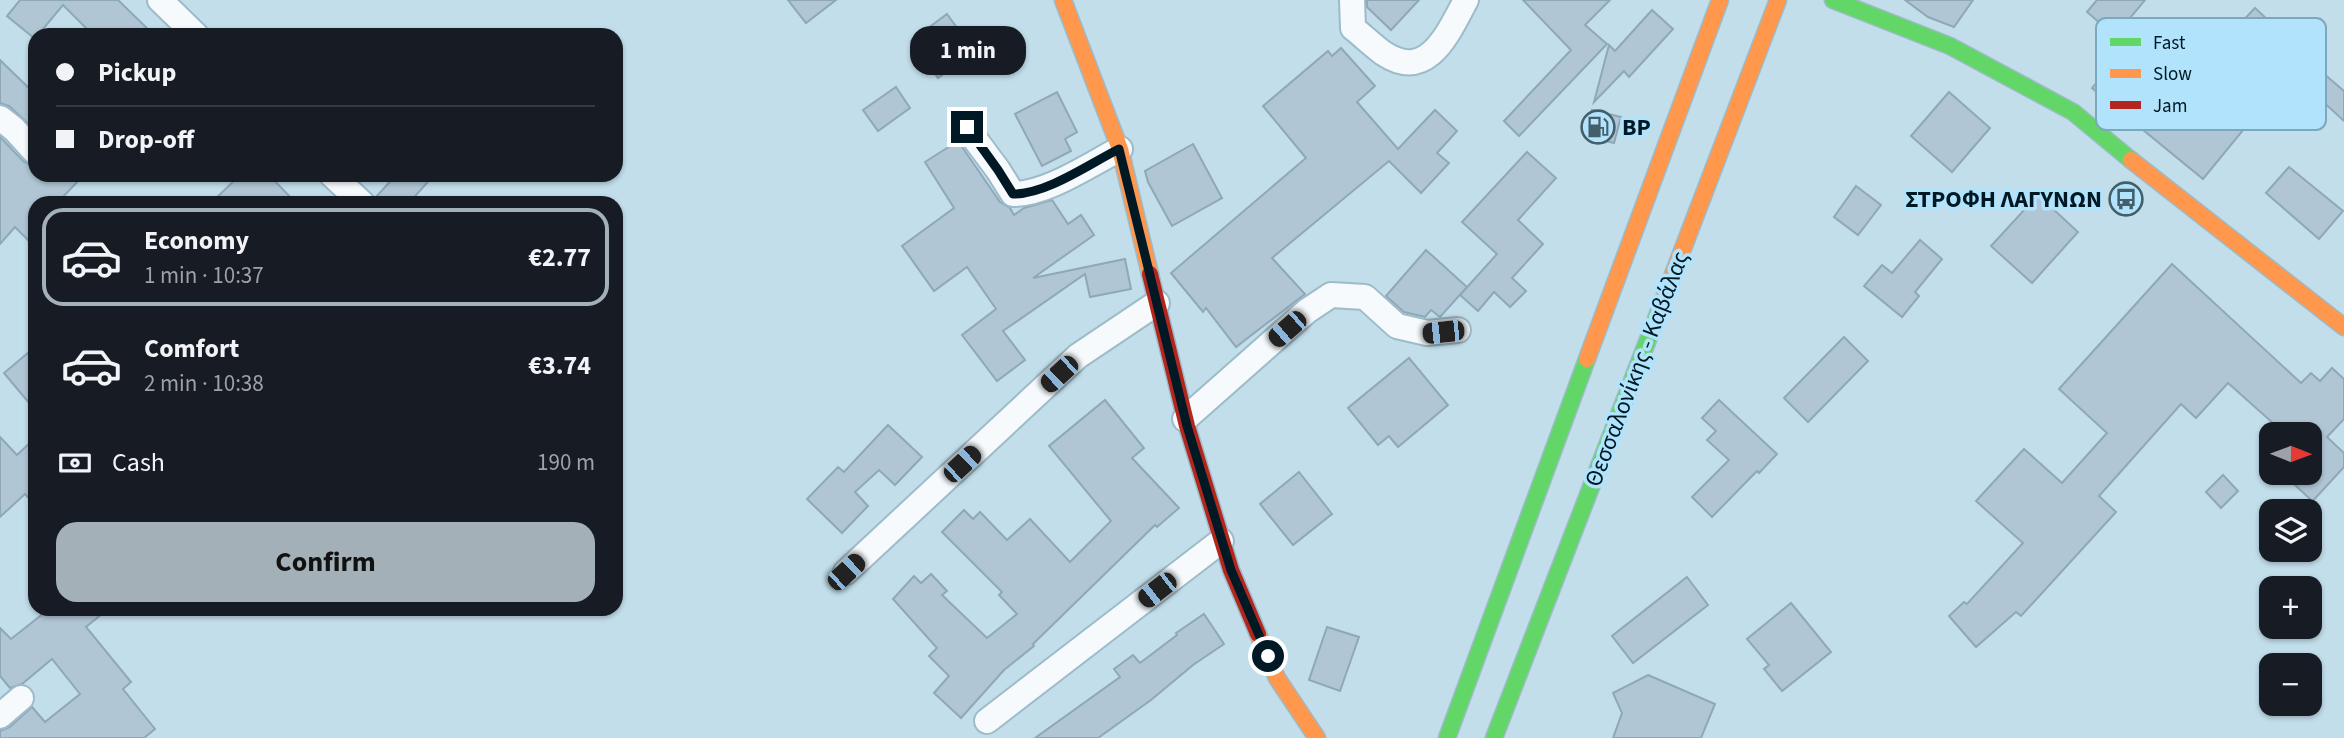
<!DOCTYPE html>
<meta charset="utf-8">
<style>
body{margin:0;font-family:"Source Sans 3",sans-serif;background:#242831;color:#f1f3f6;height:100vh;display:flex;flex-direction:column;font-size:26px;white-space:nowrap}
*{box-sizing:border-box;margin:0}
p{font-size:23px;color:#9ea1a6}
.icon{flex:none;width:38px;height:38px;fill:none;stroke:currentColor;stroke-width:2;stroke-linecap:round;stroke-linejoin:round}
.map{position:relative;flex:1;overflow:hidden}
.sheet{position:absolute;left:28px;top:196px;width:595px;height:420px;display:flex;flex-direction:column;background:#171b24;border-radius:21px;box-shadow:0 2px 5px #0004}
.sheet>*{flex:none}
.guide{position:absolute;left:28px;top:28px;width:595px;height:154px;border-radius:21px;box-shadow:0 2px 5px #0004;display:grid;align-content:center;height:154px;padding:0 28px;background:#171b24}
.needle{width:46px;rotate:91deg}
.controls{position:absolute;left:2259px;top:422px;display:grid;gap:14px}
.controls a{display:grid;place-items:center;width:63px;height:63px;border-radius:14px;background:#171b24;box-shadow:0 2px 5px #0004;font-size:35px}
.end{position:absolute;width:32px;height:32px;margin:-16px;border:9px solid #001925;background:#fff;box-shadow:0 0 0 4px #fff}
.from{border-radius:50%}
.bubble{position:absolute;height:49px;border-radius:21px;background:#171b24;box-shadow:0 2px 5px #0004;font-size:23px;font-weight:700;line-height:49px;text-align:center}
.car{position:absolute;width:21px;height:42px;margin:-21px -10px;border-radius:9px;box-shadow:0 0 5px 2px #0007;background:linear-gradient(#222 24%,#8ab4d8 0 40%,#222 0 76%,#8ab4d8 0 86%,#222 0)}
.guide b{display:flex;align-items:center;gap:24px;height:66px;font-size:26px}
.guide b+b{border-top:2px solid #363941}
.guide i{width:18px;height:18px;background:#f1f3f6}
ul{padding:12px 0 0;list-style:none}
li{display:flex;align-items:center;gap:21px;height:98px;margin:0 14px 10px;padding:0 14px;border:4px solid transparent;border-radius:21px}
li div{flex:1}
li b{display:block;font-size:26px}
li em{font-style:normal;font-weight:700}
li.selected{border-color:#a3b0b7}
li>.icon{width:63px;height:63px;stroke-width:1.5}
.pay{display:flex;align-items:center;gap:18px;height:77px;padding:0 28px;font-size:26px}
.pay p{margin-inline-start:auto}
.button{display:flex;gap:14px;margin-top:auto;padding:14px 28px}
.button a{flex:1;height:80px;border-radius:21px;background:#a3b0b7;color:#111;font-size:28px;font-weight:700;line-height:80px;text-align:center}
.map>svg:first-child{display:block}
.building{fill:#b0c6d5;stroke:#8fa8b8;stroke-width:2}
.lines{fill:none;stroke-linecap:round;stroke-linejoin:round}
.street-casing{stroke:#9dbbc9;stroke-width:28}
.fast-casing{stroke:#9dbbc9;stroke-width:19}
.slow-casing{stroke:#9dbbc9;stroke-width:19}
.jam-casing{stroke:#9dbbc9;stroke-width:19}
.street{stroke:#f6fafc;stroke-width:24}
.fast{stroke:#63d668;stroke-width:16}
.slow{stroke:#ff974d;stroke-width:16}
.jam{stroke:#b3261e;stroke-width:16}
.route{stroke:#001925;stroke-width:9}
.labels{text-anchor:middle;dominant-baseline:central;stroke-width:7;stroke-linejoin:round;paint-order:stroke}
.poi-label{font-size:24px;font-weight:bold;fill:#001925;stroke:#b1e4fc;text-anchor:start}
.street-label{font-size:24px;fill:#001925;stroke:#b1e4fc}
.key{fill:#b1e4fc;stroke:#7ca7bc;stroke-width:2}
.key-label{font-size:19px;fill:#001925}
</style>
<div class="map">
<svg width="2344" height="738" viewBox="0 0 2344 738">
<rect width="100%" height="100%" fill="#c2deeb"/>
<!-- building -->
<g class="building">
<path d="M20,0H118L154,35H93L63,5L38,35H35V39L7,16Z"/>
<path d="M788,0H836L806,23Z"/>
<path d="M1367,0H1419L1391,30L1367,7Z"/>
<path d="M1523,0H1610L1585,25L1607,44L1519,136L1504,121L1571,50Z"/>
<path d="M1905,0H1973L1954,27L1928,17Z"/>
<path d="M2097,0H2145L2115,36L2087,12Z"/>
<path d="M2255,8L2295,45L2293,47L2344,91V121L2319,98L2294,126L2251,86L2274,62L2236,28Z"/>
<path d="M1652,10L1673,29L1629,77L1624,71L1594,102L1609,45L1615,51Z"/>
<path d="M947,14L974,51L938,78L911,41Z"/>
<path d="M2132,39L2156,58L2152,62L2186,90L2190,85L2244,129L2203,179L2092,88Z"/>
<path d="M1341,48L1375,86L1357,102L1398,149L1435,110L1457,131L1437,153L1449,163L1421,193L1389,161L1272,258L1305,294L1236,347L1206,308L1203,312L1171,273L1306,158L1263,106L1328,51L1332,56Z"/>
<path d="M0,60L35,94V130L9,106L0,103Z"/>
<path d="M896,87L910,108L878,131L863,110Z"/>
<path d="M1057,92L1077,132L1065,139L1071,151L1042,166L1015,114Z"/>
<path d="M1949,92L1990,128L1952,172L1911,136Z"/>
<path d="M1592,110L1621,117L1614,143L1586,136Z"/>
<path d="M0,137L24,162L35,166V175H84L57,203H35V247L15,227L0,244Z"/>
<path d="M958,141L1000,202L1010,208L1014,215L1024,208L1052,200L1068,224L1081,215L1094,235L1033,278L1125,259L1131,289L1090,297L1085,274L1003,331L1025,360L997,381L962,335L996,309L967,267L934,291L902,246L954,208L925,162Z"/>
<path d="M1193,144L1222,198L1172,226L1148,182L1145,171Z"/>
<path d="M1527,152L1556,178L1518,220L1543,244L1512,278L1526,291L1510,307L1494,292L1478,311L1460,295L1497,254L1462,222Z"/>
<path d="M2289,167L2343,211L2319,239L2266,193Z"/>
<path d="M240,175H269L296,203H211Z"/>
<path d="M396,175H434L409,203H376V197Z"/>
<path d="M1856,186L1881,205L1858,235L1834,217Z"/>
<path d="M2038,195L2078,232L2032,283L1991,246Z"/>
<path d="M1920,240L1942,259L1915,292L1919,296L1902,317L1864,286L1882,265L1892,273Z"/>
<path d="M1426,250L1467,287L1440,317L1431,310L1425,317L1404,312L1386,296Z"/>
<path d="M2172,264L2301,383L2311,373L2320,381L2332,368L2344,379V419L2327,437L2344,453V467L2310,504V499L2281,472H2310V434H2265L2274,424L2228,383L2196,418L2181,404L2099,496L2116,512L2021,616L2016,612L1976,647L1949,616L1964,602L1967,604L2023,543L1976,501L2024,449L2062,483L2107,433L2059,389Z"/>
<path d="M1844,337L1868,361L1808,422L1784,398Z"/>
<path d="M35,347V410L4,373Z"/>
<path d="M1409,358L1448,405L1398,447L1389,436L1378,445L1348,408Z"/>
<path d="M1105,400L1144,448L1132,458L1179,508L1157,527L1155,525L1033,644L1034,646L1004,670L961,718L934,693L949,676L929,656L937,648L893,599L914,576L921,583L931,574L947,591L942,595L987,638L1017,614L999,595L1002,592L942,532L964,510L973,519L980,512L1007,540L1030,519L1070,562L1111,521L1049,446Z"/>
<path d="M1719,400L1777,454L1759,473L1757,471L1712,517L1692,497L1729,460L1707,440L1716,431L1702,418Z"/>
<path d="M888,425L922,457L895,485L879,470L855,492L868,506L842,533L807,499L838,467L844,472Z"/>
<path d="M0,437L17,455L35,438V505L25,494L0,517Z"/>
<path d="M1299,472L1332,514L1293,545L1260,504Z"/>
<path d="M2223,475L2238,491L2221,508L2206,492Z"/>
<path d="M1687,577L1708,605L1633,663L1612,636Z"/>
<path d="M1791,603L1831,652L1782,691L1764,669L1769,665L1747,639Z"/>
<path d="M49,609H108L86,627L131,682L123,689L155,729L144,738H0V731L10,727L32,707L45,722L80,694L52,659L22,684L10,688L0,676V628L11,639Z"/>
<path d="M1204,614L1224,644L1193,665L1151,700L1098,738H1035L1120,677L1114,669L1133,655L1140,663L1177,635L1176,633Z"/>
<path d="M1327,627L1359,637L1340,691L1309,680Z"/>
<path d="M1648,675L1715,704L1701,738H1613L1622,713L1613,693Z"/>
</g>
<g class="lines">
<defs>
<g id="street">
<path d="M160,0L196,35"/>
<path d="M1352,0L1353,28C1363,36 1372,45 1383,53C1428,83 1448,33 1466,0"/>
<path d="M0,118L14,129L35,152"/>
<path d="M966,127L998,170L1013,194C1047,194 1089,165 1120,149"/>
<path d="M332,175L362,203"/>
<path d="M1185,419L1307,311L1331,295L1365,297L1397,326L1427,333L1458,330"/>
<path d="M846,572L1078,356L1157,303"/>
<path d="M0,716L21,698"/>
<path d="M987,721L1221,541"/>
</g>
<g id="fast">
<path d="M1833,0L1950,46L2073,112L2131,160"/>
<path d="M1447,738L1587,359"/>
<path d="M1494,738L1661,306"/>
</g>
<g id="slow">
<path d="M1063,0L1120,149L1150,274"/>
<path d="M2131,160L2344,327"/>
<path d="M1661,306L1778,0"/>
<path d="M1587,359L1720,0"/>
<path d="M1258,634L1277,678L1317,738"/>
</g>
<path id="jam" d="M1150,274L1187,426L1231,570L1258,634"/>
</defs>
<!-- street casing -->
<use href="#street" class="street-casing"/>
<!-- fast casing -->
<use href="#fast" class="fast-casing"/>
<!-- slow casing -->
<use href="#slow" class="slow-casing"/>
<!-- jam casing -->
<use href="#jam" class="jam-casing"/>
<!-- street -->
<use href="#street" class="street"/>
<!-- fast -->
<use href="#fast" class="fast"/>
<!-- slow -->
<use href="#slow" class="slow"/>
<!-- jam -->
<use href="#jam" class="jam"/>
</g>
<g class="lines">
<!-- route -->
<path class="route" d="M967,127L998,170L1013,194C1047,194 1089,164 1119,149L1187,426L1231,570L1268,656"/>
</g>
<!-- icons -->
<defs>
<symbol id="fuel-ring" viewBox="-11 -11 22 22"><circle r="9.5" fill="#b1e4fc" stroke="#445e6a" stroke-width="1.5"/><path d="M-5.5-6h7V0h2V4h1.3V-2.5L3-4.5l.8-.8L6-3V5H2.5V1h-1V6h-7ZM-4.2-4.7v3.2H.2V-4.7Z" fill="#445e6a"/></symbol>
<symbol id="bus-ring" viewBox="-11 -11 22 22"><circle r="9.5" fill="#b1e4fc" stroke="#445e6a" stroke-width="1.5"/><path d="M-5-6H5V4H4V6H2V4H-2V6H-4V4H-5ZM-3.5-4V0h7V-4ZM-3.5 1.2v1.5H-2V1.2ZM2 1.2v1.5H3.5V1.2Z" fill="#445e6a"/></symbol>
</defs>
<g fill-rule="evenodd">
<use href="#fuel-ring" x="1579" y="108" width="38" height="38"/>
<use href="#bus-ring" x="2107" y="180" width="38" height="38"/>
</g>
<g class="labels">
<!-- poi labels -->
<g class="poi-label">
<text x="1622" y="127">BP</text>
<text x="2102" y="199" text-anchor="end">ΣΤΡΟΦΗ ΛΑΓΥΝΩΝ</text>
</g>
<!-- street labels -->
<g class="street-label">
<text transform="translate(1637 369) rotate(-69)">Θεσσαλονίκης - Καβάλας</text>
</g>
</g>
<!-- legend -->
<rect x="2096" y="18" width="230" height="112" rx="10" class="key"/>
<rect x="2110" y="38" width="31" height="8" fill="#63d668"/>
<rect x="2110" y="69" width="31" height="9" fill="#ff974d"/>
<rect x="2110" y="101" width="31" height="8" fill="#b3261e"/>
<g class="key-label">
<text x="2153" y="49">Fast</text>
<text x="2153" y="80">Slow</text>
<text x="2153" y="112">Jam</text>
</g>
</svg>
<div class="controls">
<a><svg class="needle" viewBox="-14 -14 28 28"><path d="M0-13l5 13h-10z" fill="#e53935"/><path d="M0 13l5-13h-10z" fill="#9ea1a6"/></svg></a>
<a><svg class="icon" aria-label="layers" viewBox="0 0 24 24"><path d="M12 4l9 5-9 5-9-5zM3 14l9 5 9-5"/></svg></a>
<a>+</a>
<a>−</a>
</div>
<i class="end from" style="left:1268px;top:656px"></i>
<i class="end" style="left:967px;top:127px"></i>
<div class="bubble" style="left:910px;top:26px;width:116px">1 min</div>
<i class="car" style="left:1287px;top:329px;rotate:229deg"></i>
<i class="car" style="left:1443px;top:332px;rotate:264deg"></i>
<i class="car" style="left:1059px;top:374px;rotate:227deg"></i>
<i class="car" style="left:962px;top:464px;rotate:47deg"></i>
<i class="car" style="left:846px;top:572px;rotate:47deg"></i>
<i class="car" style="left:1157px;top:590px;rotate:232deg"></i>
<div class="guide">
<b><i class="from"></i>Pickup</b>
<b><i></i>Drop-off</b>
</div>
<section class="sheet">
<ul>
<li class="selected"><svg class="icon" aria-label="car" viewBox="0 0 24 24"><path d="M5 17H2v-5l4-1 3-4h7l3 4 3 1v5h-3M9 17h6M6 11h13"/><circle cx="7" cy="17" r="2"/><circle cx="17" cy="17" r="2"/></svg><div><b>Economy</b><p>1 min · 10:37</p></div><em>€2.77</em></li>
<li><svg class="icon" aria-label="car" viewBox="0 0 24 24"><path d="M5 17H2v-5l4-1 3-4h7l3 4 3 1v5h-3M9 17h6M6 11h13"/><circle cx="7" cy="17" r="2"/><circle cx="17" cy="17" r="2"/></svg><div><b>Comfort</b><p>2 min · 10:38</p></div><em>€3.74</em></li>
</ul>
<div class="pay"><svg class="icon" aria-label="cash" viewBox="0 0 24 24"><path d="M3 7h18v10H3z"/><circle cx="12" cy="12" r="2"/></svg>Cash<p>190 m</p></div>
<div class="button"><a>Confirm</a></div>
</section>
</div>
